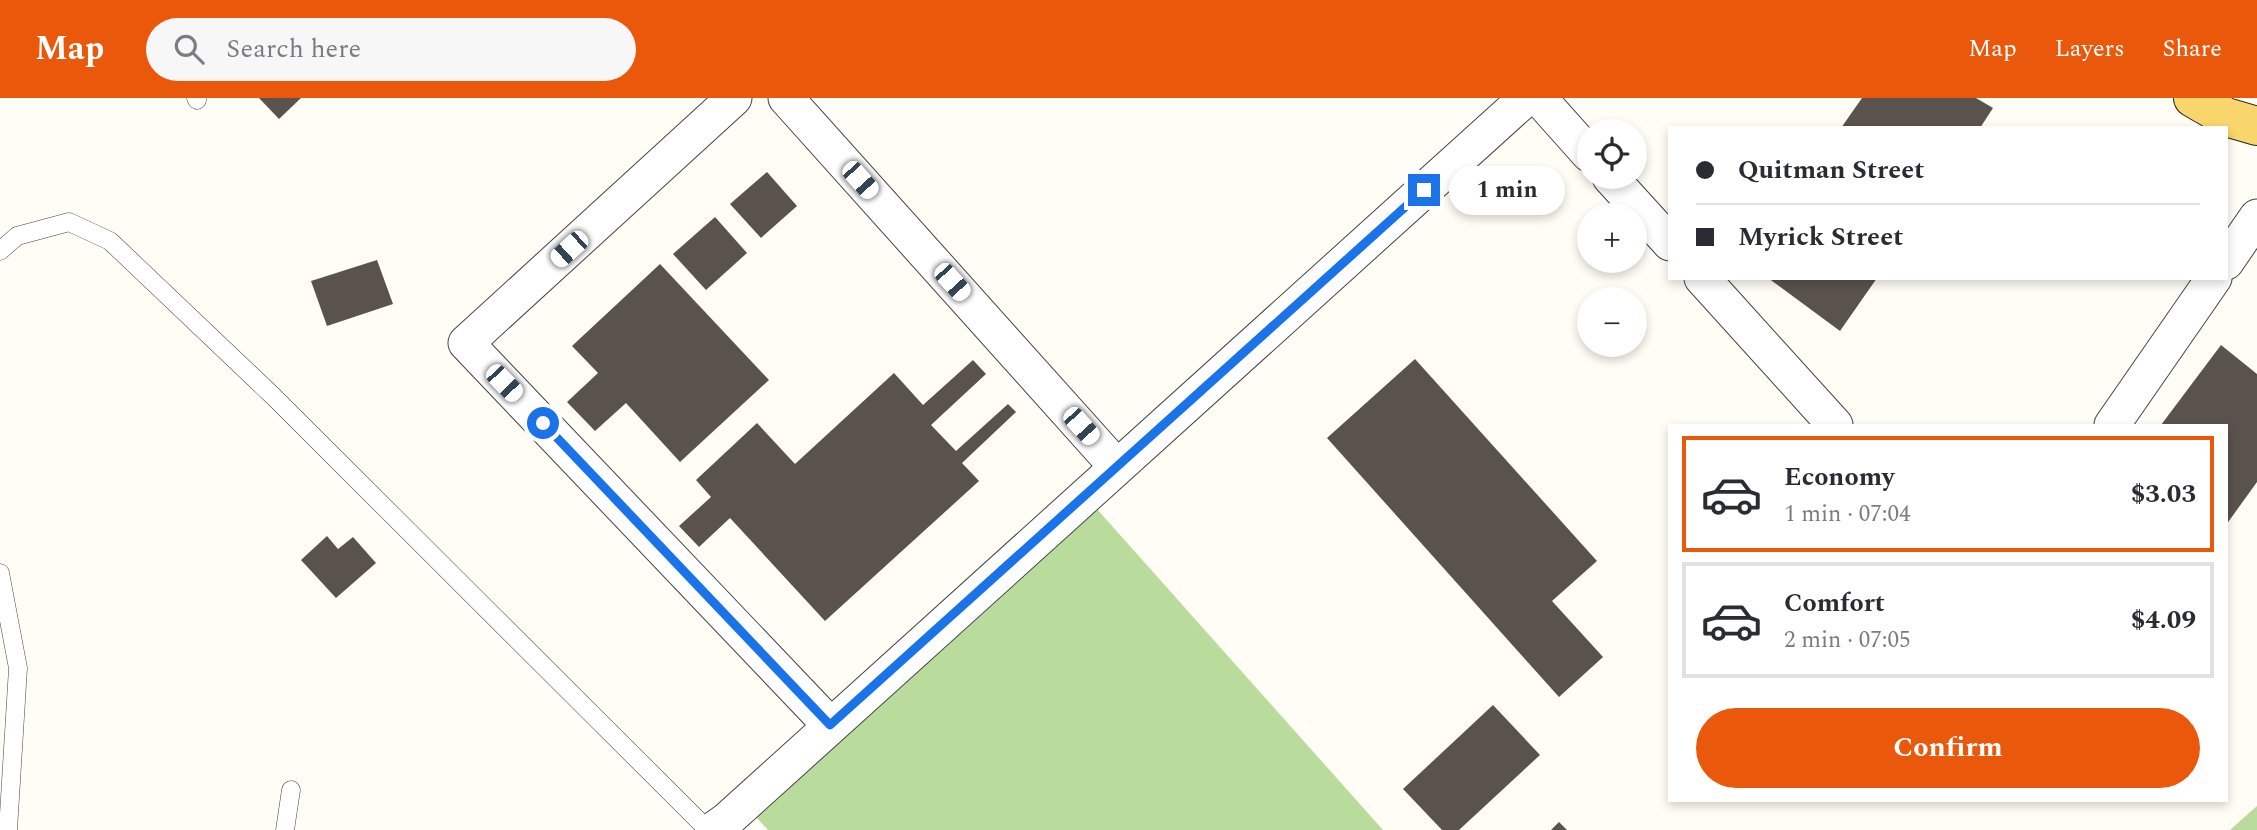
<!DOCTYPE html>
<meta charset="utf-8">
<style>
body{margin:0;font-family:Spectral,serif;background:#f7f7f7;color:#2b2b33;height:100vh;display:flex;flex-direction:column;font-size:26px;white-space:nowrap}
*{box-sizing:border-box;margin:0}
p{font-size:23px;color:#7c7c81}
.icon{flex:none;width:38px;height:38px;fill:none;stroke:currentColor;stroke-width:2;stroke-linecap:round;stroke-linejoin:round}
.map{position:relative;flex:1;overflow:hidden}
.panel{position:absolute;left:1668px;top:326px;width:560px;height:378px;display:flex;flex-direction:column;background:#fff;border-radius:0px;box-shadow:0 4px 10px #0003}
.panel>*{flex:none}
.hud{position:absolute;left:1668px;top:28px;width:560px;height:154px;border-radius:0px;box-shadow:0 4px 10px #0003;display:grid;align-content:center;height:154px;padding:0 28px;background:#fff}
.controls{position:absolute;left:1577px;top:21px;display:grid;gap:14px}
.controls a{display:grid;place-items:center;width:70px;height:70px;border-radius:50%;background:#fff;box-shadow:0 4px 10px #0003;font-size:35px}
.end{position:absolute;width:32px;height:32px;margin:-16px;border:9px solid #1a73e8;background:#fff;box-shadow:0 0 0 4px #fff}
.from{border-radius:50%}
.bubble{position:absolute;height:49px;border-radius:24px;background:#fff;box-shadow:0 4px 10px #0003;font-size:23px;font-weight:700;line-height:49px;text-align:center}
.car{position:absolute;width:21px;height:42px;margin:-21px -10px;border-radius:9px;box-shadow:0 0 5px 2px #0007;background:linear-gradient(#fff 24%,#345 0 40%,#fff 0 76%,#345 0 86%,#fff 0)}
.hud b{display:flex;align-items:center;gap:24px;height:66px;font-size:26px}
.hud b+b{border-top:2px solid #e1e1e2}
.hud i{width:18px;height:18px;background:#2b2b33}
ul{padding:12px 0 0;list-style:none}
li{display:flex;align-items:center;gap:21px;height:116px;margin:0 14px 10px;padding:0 14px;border:4px solid #e1e1e2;border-radius:0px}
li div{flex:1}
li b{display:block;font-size:26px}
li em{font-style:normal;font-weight:700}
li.active{border-color:#ea580c}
li>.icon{width:63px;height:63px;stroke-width:1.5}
.action{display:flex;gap:14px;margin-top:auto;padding:14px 28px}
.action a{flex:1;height:80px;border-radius:42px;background:#ea580c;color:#fff;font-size:28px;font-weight:700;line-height:80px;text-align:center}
header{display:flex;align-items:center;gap:42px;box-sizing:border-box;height:98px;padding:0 35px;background:#ea580c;color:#fff}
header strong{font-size:33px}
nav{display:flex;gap:38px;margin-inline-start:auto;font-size:24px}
.search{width:490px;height:63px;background:#f7f7f7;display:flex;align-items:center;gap:18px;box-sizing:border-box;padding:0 24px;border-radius:38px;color:#7c7c81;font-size:26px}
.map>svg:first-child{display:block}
.forest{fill:#b9dc9c}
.building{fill:#5a524d}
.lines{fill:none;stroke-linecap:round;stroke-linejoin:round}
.service-casing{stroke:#444;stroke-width:19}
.minor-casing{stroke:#444;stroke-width:37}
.primary-casing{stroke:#222;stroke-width:40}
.service{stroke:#fff;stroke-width:18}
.minor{stroke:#fff;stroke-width:35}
.primary{stroke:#f9d66b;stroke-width:38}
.route{stroke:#1a73e8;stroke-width:9}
</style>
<header>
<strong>Map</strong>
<div class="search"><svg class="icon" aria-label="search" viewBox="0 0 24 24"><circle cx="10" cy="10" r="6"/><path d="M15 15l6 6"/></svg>Search here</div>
<nav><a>Map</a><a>Layers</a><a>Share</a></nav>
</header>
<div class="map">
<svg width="2257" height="732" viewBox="0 0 2257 732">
<rect width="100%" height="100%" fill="#fffdf5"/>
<!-- forest -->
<g class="forest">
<path d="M1096,410L1383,732H768L755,718Z"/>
<path d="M2257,708V732H2230Z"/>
</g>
<!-- building -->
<g class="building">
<path d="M259,0H301L279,21Z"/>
<path d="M1862,0H1976L1993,10L1980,30H1841Z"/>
<path d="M767,74L797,108L761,140L730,106Z"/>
<path d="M715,119L747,155L706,192L673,156Z"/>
<path d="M377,162L393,206L327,228L311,183Z"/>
<path d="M660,166L769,282L680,364L626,305L595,333L567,304L598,275L572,248Z"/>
<path d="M1768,180H1877L1840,233Z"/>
<path d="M2221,247L2257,276V384L2226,427V327H2161Z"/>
<path d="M1415,261L1597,463L1552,503L1603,559L1559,599L1327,340Z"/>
<path d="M973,262L986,276L931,327L956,353L1008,306L1016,314L962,365L979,383L825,523L730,420L699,449L679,428L711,399L696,382L757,325L795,366L894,275L923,307Z"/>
<path d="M327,438L338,451L353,439L376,465L336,500L301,462Z"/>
<path d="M1493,607L1540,657L1459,732H1442L1403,691Z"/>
<path d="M1559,724L1567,732H1551Z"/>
</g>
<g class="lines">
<defs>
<g id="service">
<path d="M196,0L197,2"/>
<path d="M0,153L17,138L69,124L110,143L274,299L708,732"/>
<path d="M0,475L18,570L8,732"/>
<path d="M285,732L291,692"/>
</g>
<g id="minor">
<path d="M734,0L466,245L830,627"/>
<path d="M786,0L1117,369"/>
<path d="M1539,0L1589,56"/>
<path d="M1610,79L1670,145"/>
<path d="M2226,164L2257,119"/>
<path d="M1702,180L1835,327"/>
<path d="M2112,327L2214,180"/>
<path d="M713,732L727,722L1526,0"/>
</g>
<path id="primary" d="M2193,0L2226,19L2257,28"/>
</defs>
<!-- service casing -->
<use href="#service" class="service-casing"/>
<!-- minor casing -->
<use href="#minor" class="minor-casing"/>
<!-- primary casing -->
<use href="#primary" class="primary-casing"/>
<!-- service -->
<use href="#service" class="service"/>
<!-- minor -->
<use href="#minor" class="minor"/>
<!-- primary -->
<use href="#primary" class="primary"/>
</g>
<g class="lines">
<!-- route -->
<path class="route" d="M543,325L830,627L1424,92"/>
</g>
</svg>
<div class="controls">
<a><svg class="icon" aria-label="locate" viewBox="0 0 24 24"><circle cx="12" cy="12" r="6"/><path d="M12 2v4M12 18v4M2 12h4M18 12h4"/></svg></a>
<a>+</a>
<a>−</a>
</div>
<i class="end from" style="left:543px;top:325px"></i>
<i class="end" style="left:1424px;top:92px"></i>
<div class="bubble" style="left:1449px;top:68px;width:116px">1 min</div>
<i class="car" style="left:860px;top:82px;rotate:138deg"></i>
<i class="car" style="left:569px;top:151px;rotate:228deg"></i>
<i class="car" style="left:952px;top:184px;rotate:138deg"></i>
<i class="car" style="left:504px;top:285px;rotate:136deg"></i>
<i class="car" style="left:1081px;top:328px;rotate:138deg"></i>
<div class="hud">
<b><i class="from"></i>Quitman Street</b>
<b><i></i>Myrick Street</b>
</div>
<section class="panel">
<ul>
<li class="active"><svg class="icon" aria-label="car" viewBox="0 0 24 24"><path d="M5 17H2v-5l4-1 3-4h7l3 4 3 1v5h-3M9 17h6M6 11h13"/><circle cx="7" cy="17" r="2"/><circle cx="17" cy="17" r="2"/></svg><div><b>Economy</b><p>1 min · 07:04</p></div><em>$3.03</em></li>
<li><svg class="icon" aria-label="car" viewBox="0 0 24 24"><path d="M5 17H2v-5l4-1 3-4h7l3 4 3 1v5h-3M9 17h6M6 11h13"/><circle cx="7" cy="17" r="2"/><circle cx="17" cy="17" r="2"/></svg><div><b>Comfort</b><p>2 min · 07:05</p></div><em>$4.09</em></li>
</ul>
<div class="action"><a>Confirm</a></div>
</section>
</div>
